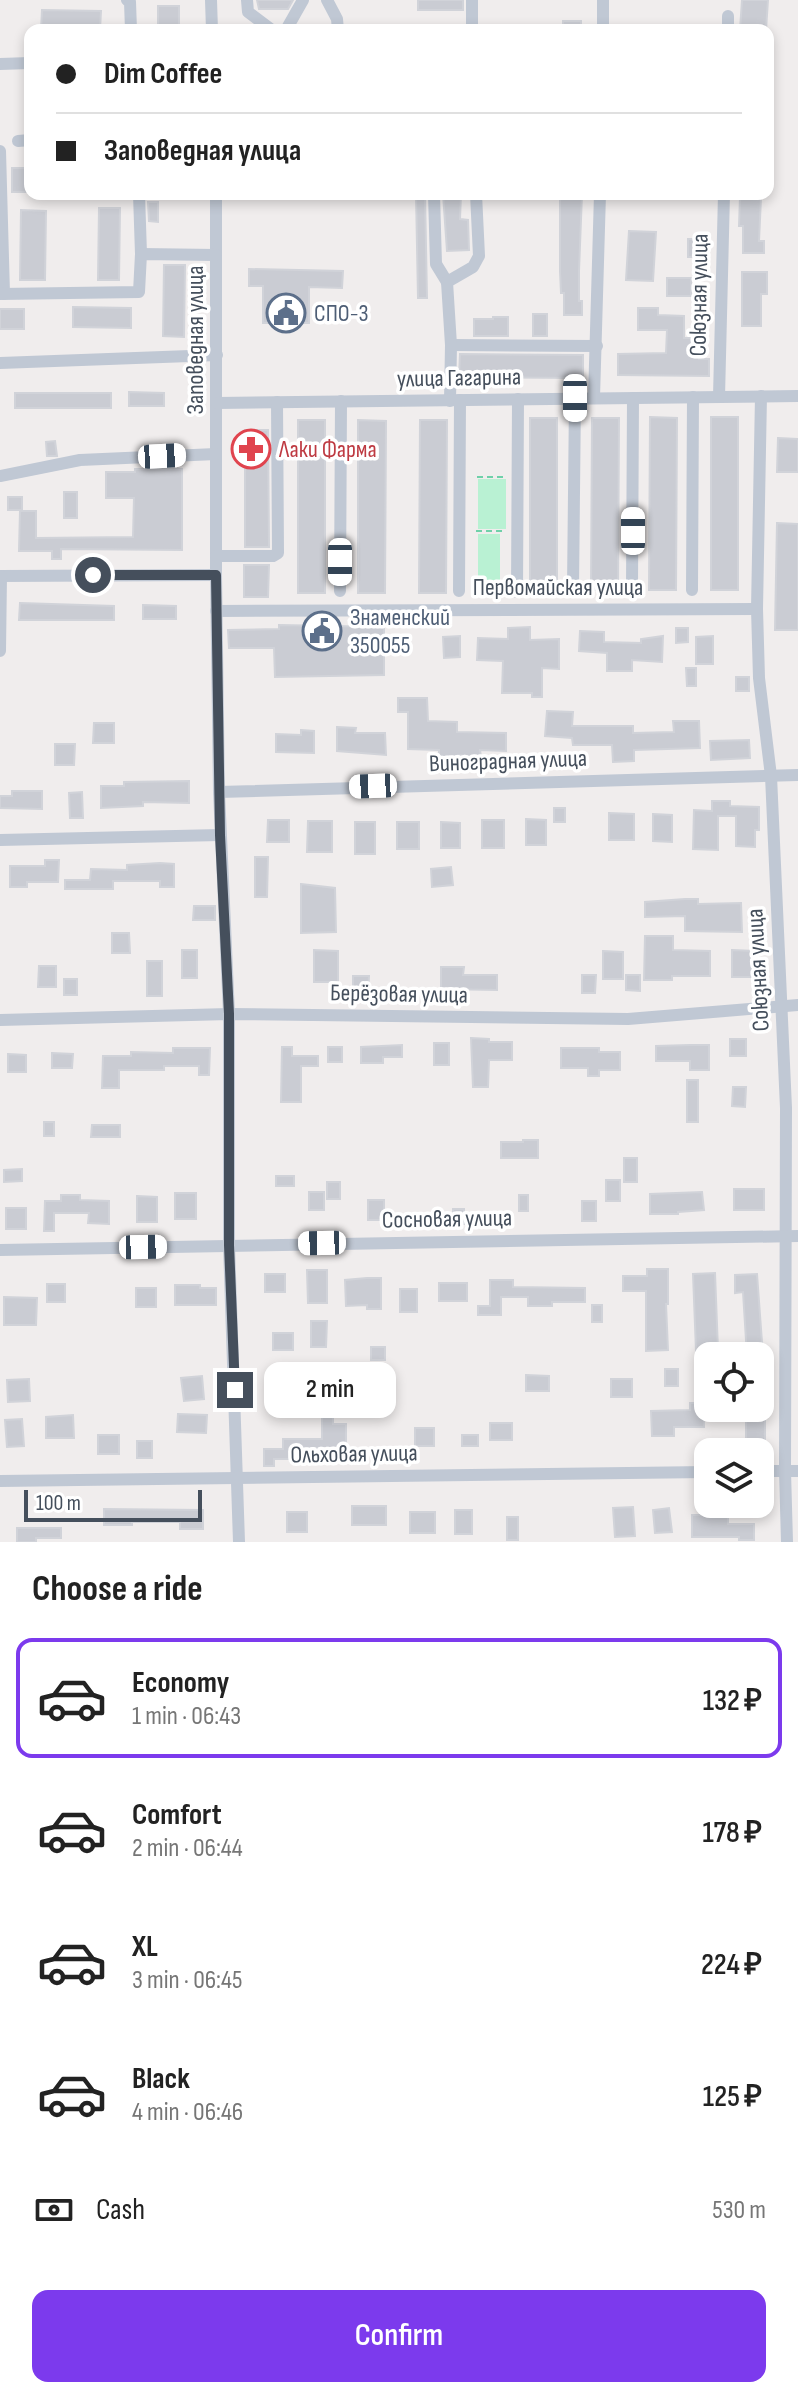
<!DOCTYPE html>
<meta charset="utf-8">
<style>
body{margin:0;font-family:"Sofia Sans Condensed",sans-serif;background:#f6f6f6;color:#222;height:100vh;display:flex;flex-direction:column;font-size:30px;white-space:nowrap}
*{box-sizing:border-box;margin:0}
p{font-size:26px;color:#767676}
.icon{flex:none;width:44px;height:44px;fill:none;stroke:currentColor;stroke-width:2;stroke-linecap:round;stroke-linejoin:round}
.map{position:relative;height:1542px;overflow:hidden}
.side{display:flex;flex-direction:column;background:#fff;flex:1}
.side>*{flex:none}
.guide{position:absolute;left:24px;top:24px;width:750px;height:176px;border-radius:16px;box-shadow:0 4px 12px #0003;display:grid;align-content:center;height:176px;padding:0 32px;background:#fff}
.tools{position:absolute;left:694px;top:1342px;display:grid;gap:16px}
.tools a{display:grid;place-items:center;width:80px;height:80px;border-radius:16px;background:#fff;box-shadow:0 4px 12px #0003;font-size:40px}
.scale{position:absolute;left:24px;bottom:20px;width:178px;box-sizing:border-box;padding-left:8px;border:4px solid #454f5c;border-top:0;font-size:22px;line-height:28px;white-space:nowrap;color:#454f5c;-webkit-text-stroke:6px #fff;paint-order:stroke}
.end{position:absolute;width:36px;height:36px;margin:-18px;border:10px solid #454f5c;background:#fff;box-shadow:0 0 0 4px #fff}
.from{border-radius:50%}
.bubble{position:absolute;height:56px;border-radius:16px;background:#fff;box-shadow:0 4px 12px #0003;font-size:26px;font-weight:600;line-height:56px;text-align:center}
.car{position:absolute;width:24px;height:48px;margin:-24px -12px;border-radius:10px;box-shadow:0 0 6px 2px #0007;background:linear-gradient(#fff 24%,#345 0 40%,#fff 0 76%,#345 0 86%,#fff 0)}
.guide b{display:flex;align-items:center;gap:28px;height:76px;font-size:30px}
.guide b+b{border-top:2px solid #e0e0e0}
.guide i{width:20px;height:20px;background:#222}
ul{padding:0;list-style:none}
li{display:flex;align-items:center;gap:24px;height:120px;margin:0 16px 12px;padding:0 16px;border:4px solid transparent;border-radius:16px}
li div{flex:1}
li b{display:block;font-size:30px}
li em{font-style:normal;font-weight:600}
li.selected{border-color:#7c3aed}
li>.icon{width:72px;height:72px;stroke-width:1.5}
h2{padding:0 32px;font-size:36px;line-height:96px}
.pay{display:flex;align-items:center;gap:20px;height:88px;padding:0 32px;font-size:30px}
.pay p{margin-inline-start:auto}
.button{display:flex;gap:16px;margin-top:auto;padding:16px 32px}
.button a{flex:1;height:92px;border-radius:16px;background:#7c3aed;color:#fff;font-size:32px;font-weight:600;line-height:92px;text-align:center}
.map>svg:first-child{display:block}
.green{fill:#b9f1d3}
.building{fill:#caccd3;stroke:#d1d3d9;stroke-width:2}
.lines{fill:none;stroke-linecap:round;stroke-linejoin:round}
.path{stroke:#6fd0a9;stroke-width:2;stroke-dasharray:6 4;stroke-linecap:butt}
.minor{stroke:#c0c8d4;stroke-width:12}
.route{stroke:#454f5c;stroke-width:10}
.labels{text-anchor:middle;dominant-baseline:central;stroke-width:7;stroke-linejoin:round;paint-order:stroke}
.street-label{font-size:24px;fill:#454f5c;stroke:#fff}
.service-label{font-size:24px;fill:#4e5e75;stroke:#fff;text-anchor:start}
.health-label{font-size:24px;fill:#be3a42;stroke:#fff;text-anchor:start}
</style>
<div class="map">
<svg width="798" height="1542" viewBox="0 0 798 1542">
<rect width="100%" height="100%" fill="#f0eded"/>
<!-- green -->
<g class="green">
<rect x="478" y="479" width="28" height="50"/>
<rect x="478" y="534" width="22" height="51"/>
</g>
<!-- building -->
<g class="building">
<path d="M257,0H293L288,9H259Z"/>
<rect x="418" y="0" width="45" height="10"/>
<path d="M742,0H768L766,30H740Z"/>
<rect x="158" y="6" width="21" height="24"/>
<path d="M42,10L101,11L100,30H41Z"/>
<rect x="563" y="21" width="18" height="9"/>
<rect x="12" y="168" width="18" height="24"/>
<path d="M416,194H425L427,298H418Z"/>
<path d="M443,194H461L460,219L468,220L469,250L447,251Z"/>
<path d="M560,194H582L579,271V301H582V315H564V293H561L560,271Z"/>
<path d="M740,197L761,198L759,241H764V253H743V226H739Z"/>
<path d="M148,202H158V222L149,221Z"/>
<path d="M99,208H120L119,280H98Z"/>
<path d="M21,210L46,211L45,280H20Z"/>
<path d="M629,231L656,232L653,281L626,280Z"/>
<rect x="688" y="239" width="16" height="18"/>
<path d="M164,265H185L184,337L163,336Z"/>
<path d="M249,269L343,271L342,288L309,287V323H263V286H249Z"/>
<path d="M742,272H767V294H761V326H742Z"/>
<rect x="667" y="278" width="24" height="18"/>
<path d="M73,307L131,308V328L73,327Z"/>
<path d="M638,308H658V315L684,316V338H699V359H709V376L618,375V354L666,353L667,330H638Z"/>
<rect x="0" y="309" width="24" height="20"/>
<rect x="533" y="314" width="14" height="22"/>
<path d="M493,317H508V336H474V319H493Z"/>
<path d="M460,354L583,355V378L459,377Z"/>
<path d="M129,392L164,393V406H129Z"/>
<rect x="15" y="393" width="96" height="15"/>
<path d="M650,417L677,418L676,590H649Z"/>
<rect x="711" y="417" width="27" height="173"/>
<rect x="530" y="418" width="27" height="173"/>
<path d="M592,418H619L618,590H591Z"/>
<rect x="298" y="420" width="27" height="173"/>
<path d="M358,420L386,421L385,593H358Z"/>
<path d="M420,420H447L446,593H419Z"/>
<path d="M245,430H268L269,547H245Z"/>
<path d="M778,438L798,439V472H777Z"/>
<path d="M55,441L57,456H47L46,442Z"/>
<path d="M135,469H182V550L61,549V559H52V551H19L20,511H36V538L133,537L134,498H106V472H135Z"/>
<rect x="64" y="492" width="13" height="26"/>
<rect x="8" y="497" width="14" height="13"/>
<path d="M777,523L798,524V630H775Z"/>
<path d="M244,565H269L268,597H244Z"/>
<path d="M20,603L114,606V620H19Z"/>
<path d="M143,605L176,606V619H143Z"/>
<path d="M279,625L384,627V675L275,677L274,648H229L228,630L279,629Z"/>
<path d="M530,627V640L559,639V669L542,668V697H532V693H502L503,661L477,660L478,638L508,639V628Z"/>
<path d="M676,628H688V642L676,643Z"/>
<path d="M580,631L604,632V642L641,643V639L663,636L662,662L632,660V671H607V653L579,651Z"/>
<path d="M460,636V657L444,658L443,637Z"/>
<path d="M713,636V664H696V637Z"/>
<path d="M686,668H696V686H687Z"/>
<rect x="736" y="677" width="13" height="14"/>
<path d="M398,698H427L428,721L457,722V732L506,733V751L480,750L481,757L458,755V758H439V750L408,749V712H398Z"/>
<path d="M547,711L573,712L572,726H633V733L674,732L673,721H699L700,748L634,750V761L613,762L612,745H573L572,738L545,736Z"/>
<path d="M94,723H114V743H93Z"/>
<path d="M337,727L356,728L355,733H385L386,755L337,751Z"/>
<path d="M301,730L314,731V753L276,752V734L301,735Z"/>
<path d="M749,740L750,758L711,760L710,741Z"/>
<path d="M55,744H75L74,765H55Z"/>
<path d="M189,781V803L143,802V806L101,808V786H124V782Z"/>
<path d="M12,791H42V809L0,808V796H12Z"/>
<path d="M82,792L83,818H70L69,793Z"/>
<path d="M712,801H730V806L759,807V830H755V847L736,846V816H718V850L693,849L694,810L712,811Z"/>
<rect x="554" y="808" width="11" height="14"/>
<path d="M609,813L634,814V840H609Z"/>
<path d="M653,814L672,815V842L653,841Z"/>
<path d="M526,819L546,820V845H526Z"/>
<path d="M268,820H289V842H267Z"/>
<rect x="482" y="820" width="22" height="28"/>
<path d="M308,821H332V852H307Z"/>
<rect x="355" y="822" width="20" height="32"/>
<rect x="397" y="822" width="22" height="27"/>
<path d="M441,822L460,823V848H441Z"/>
<path d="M255,857H268L267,897H255Z"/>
<path d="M45,860H59L58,882H27V887H10V866H45Z"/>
<path d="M160,863L174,864V887H160V881H113V889H65V880H90L91,869L127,870V865Z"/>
<path d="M451,867L453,885L432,887L431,869Z"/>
<path d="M301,884L335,888L336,932L301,933Z"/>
<path d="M685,899H698V904L741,903L742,932L685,931V916L645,917V902Z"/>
<path d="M194,906H215V920H193Z"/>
<path d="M112,933H129L130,953H112Z"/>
<path d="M645,936H673V950L710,951V976H672V980H644Z"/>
<rect x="182" y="950" width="15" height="28"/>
<path d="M314,950L338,951V982H314Z"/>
<path d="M732,950L755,951V977H732Z"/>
<path d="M603,951L623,952V979H603Z"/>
<rect x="147" y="961" width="15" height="35"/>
<path d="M39,966H56V987H38Z"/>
<path d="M441,967H464L463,975H497V990L441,989Z"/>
<path d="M582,975H596L595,993H582Z"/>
<path d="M626,975H640V991L626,990Z"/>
<path d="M353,976H369L368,993H353Z"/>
<rect x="64" y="979" width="13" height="16"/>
<path d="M471,1038L489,1039V1042H512V1060H489L488,1087H473Z"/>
<rect x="730" y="1039" width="16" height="17"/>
<rect x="434" y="1043" width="15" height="22"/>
<path d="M402,1045V1057H383V1063H361V1047Z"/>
<path d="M690,1045H709V1070H690V1061H656V1046Z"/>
<path d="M282,1047H292V1056H318V1066H301V1102H281Z"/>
<rect x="328" y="1047" width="14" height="15"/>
<path d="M173,1048H210L209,1075H199V1066H164V1070H119V1088H102L103,1056H131V1052L173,1053Z"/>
<path d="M561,1048H599V1052H620V1070H599V1076H588V1068H561Z"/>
<path d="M52,1053L73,1054L72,1068H52Z"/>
<path d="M8,1054L26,1055V1072H8Z"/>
<rect x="687" y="1080" width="11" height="42"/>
<path d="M733,1087H746L745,1107L732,1106Z"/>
<rect x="44" y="1122" width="10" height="14"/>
<path d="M92,1125H120V1137H91Z"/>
<path d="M523,1140H538V1158H501V1142H523Z"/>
<rect x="624" y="1158" width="13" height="24"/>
<path d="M22,1169V1181L4,1182V1170Z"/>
<rect x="276" y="1176" width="18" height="10"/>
<rect x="606" y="1180" width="14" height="21"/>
<rect x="327" y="1182" width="13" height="17"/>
<rect x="734" y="1189" width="30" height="21"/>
<rect x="309" y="1192" width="15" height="18"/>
<path d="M702,1192L704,1210L678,1212V1214H650V1194Z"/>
<rect x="175" y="1193" width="21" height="26"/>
<path d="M61,1195H80V1200L109,1201V1224L88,1223L89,1213H54V1231H44L45,1201H61Z"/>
<rect x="519" y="1195" width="9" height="16"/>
<path d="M137,1196L157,1197V1222H137Z"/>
<rect x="368" y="1200" width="16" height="20"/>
<rect x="582" y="1201" width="14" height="20"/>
<rect x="6" y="1208" width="20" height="21"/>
<rect x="453" y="1209" width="11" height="15"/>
<path d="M647,1269H668V1304H666L668,1350L646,1351V1291H623V1276H647Z"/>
<path d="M307,1270H327V1303H308Z"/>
<path d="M715,1273L718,1350L696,1351L693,1274Z"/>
<rect x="265" y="1274" width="20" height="18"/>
<path d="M757,1274L763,1356H747L743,1292L735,1293V1275Z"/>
<path d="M367,1278H381V1309H367V1305L346,1306L345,1280Z"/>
<path d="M490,1280H513V1287L585,1288V1302H552V1306H528V1297H501V1315H478V1306H490Z"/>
<rect x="439" y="1283" width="28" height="18"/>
<rect x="47" y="1284" width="18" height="18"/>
<path d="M175,1285H200V1288H216V1305H175Z"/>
<rect x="136" y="1288" width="20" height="19"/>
<rect x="400" y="1289" width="17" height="23"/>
<path d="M4,1297L37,1298L36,1325H4Z"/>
<rect x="592" y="1305" width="10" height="17"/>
<path d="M311,1321H327L326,1347H311Z"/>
<rect x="273" y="1333" width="20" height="17"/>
<rect x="371" y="1347" width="14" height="13"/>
<rect x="665" y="1369" width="13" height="17"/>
<path d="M526,1375L549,1376V1391H526Z"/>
<path d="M202,1376L204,1399L184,1401L181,1378Z"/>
<path d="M29,1379L30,1401L8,1402L7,1380Z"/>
<rect x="611" y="1379" width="21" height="18"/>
<rect x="361" y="1390" width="22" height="20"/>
<path d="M312,1394H333V1424H346V1448H305V1459H274V1466H264V1449H283V1439H322V1416H312Z"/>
<path d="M690,1403H703L704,1427H674V1436H652L651,1411L690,1410Z"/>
<path d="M178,1414L207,1415L206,1433L177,1432Z"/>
<path d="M73,1415L74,1438H46V1417Z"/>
<rect x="746" y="1415" width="19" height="25"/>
<path d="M22,1419L24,1446L7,1447L5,1420Z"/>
<rect x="490" y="1423" width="22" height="17"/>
<rect x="415" y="1428" width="19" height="18"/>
<rect x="98" y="1435" width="21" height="19"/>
<rect x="462" y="1435" width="16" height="11"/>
<rect x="137" y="1441" width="15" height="17"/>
<rect x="352" y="1506" width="34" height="19"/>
<path d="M633,1507L635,1536L615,1537L613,1508Z"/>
<path d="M669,1508L672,1532L655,1533L653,1510Z"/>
<path d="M104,1509L203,1510V1529H180V1522H132V1525H104Z"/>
<rect x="455" y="1510" width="17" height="24"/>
<rect x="287" y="1512" width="20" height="20"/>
<rect x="410" y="1512" width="25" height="21"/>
<path d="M692,1515H728V1524H754V1540H739V1537H692Z"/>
<rect x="507" y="1517" width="11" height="23"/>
<path d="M17,1528H61V1538H36V1542H17Z"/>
</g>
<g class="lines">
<!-- path -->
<g class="path">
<path d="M477,477H504"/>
<path d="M476,531H503"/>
</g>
<!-- minor -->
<g class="minor">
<path d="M127,0L130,2L131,30"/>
<path d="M211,0L212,30"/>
<path d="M247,0L248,12L272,30"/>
<path d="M327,0L337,19L338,30"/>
<path d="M286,30L303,0"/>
<path d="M472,30V0"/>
<path d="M603,30V0"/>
<path d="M728,30V16"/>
<path d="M0,64L30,63"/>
<path d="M18,141L30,140"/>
<path d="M0,151L4,294"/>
<path d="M139,194L141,254"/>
<path d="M216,194V575L219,792L229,1014V1245L239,1542"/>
<path d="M434,194L436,264L447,282"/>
<path d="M0,294L139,292L141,254L216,255"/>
<path d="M451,345L597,346"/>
<path d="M0,363L217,355"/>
<path d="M761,396L757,609L759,678L771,776L786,1108L785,1471L787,1542"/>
<path d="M719,397L724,194"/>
<path d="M594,398L600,194"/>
<path d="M450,401L451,345L447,282L473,267L479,256L476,194"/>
<path d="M217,403L798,396"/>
<path d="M0,476L80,460L216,454"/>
<path d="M216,556H273L278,553L277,402"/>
<path d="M0,576L216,575"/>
<path d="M573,588L575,398"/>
<path d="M632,589L633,398"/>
<path d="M692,590L693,397"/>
<path d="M340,591L341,401"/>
<path d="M459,591L460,400"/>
<path d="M517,592L518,399"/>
<path d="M216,611L757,609"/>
<path d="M0,651L1,576"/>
<path d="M219,792L798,775"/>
<path d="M0,840L220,835"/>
<path d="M0,1020L229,1014L628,1019L798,1005"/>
<path d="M0,1250L798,1236"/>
<path d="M760,1471H798"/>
<path d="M0,1481L708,1472"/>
</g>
</g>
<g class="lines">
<!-- route -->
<path class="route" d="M93,575H216L220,835L229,1014V1245L235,1390"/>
</g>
<!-- icons -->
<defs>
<symbol id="civic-ring" viewBox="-11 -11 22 22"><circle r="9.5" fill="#fff" stroke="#5c6f8a" stroke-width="1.5"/><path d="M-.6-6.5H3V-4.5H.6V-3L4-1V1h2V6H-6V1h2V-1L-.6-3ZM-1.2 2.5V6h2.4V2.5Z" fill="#5c6f8a"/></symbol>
<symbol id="pharmacy-ring" viewBox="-11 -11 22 22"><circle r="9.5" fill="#fff" stroke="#e0444e" stroke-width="1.5"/><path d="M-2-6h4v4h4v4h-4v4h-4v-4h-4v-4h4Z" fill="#e0444e"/></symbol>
</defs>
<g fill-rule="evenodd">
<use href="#civic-ring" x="264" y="291" width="44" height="44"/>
<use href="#pharmacy-ring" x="229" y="427" width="44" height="44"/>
<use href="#civic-ring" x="300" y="609" width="44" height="44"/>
</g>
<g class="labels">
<!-- street labels -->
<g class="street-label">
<text transform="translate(699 295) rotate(-89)">Союзная улица</text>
<text transform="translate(195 340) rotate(-90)">Заповедная улица</text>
<text transform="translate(459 378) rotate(-1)">улица Гагарина</text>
<text x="558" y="587">Первомайская улица</text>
<text transform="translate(508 761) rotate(-2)">Виноградная улица</text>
<text transform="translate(758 970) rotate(-93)">Союзная улица</text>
<text transform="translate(399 994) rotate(1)">Берёзовая улица</text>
<text transform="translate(447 1219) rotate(-1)">Сосновая улица</text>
<text transform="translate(354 1454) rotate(-1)">Ольховая улица</text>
</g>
<!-- service labels -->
<g class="service-label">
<text x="314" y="313">СПО-3</text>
<text x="350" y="617">Знаменский<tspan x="350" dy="28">350055</tspan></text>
</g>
<!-- health labels -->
<g class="health-label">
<text x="279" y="449">Лаки Фарма</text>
</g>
</g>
</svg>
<div class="tools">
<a><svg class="icon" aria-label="locate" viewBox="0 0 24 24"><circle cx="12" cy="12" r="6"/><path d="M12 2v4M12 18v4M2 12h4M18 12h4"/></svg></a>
<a><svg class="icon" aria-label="layers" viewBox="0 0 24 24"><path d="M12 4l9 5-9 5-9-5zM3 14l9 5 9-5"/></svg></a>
</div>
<div class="scale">100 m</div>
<i class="end from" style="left:93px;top:575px"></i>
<i class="end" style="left:235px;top:1390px"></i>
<div class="bubble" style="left:264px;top:1362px;width:132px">2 min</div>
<i class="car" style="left:575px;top:398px;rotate:180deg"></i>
<i class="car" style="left:162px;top:456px;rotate:87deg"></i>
<i class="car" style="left:633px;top:531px;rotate:0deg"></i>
<i class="car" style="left:340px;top:562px;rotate:180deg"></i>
<i class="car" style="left:373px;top:786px;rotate:268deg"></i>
<i class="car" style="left:322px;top:1243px;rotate:269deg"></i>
<i class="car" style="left:143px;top:1247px;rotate:89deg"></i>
<div class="guide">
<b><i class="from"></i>Dim Coffee</b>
<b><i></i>Заповедная улица</b>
</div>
</div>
<section class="side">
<h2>Choose a ride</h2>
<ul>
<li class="selected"><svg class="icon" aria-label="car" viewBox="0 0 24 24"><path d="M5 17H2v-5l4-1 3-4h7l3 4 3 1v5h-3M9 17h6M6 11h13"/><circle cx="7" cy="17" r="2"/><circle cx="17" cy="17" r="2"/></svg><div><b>Economy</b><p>1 min · 06:43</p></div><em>132 ₽</em></li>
<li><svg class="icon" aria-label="car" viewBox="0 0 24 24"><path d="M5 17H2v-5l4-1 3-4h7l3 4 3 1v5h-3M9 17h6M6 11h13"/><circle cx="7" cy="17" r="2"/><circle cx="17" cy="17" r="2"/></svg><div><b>Comfort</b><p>2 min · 06:44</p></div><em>178 ₽</em></li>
<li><svg class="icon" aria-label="car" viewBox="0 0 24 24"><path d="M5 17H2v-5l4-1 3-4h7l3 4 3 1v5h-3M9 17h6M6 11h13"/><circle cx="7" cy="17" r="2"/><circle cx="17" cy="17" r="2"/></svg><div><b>XL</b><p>3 min · 06:45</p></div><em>224 ₽</em></li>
<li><svg class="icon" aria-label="car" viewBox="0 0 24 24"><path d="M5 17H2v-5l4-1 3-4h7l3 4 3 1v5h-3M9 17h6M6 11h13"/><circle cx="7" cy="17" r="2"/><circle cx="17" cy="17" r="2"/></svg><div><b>Black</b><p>4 min · 06:46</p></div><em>125 ₽</em></li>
</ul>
<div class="pay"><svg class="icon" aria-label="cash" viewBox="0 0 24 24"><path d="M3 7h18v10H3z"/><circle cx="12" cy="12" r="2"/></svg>Cash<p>530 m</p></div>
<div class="button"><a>Confirm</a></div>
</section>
